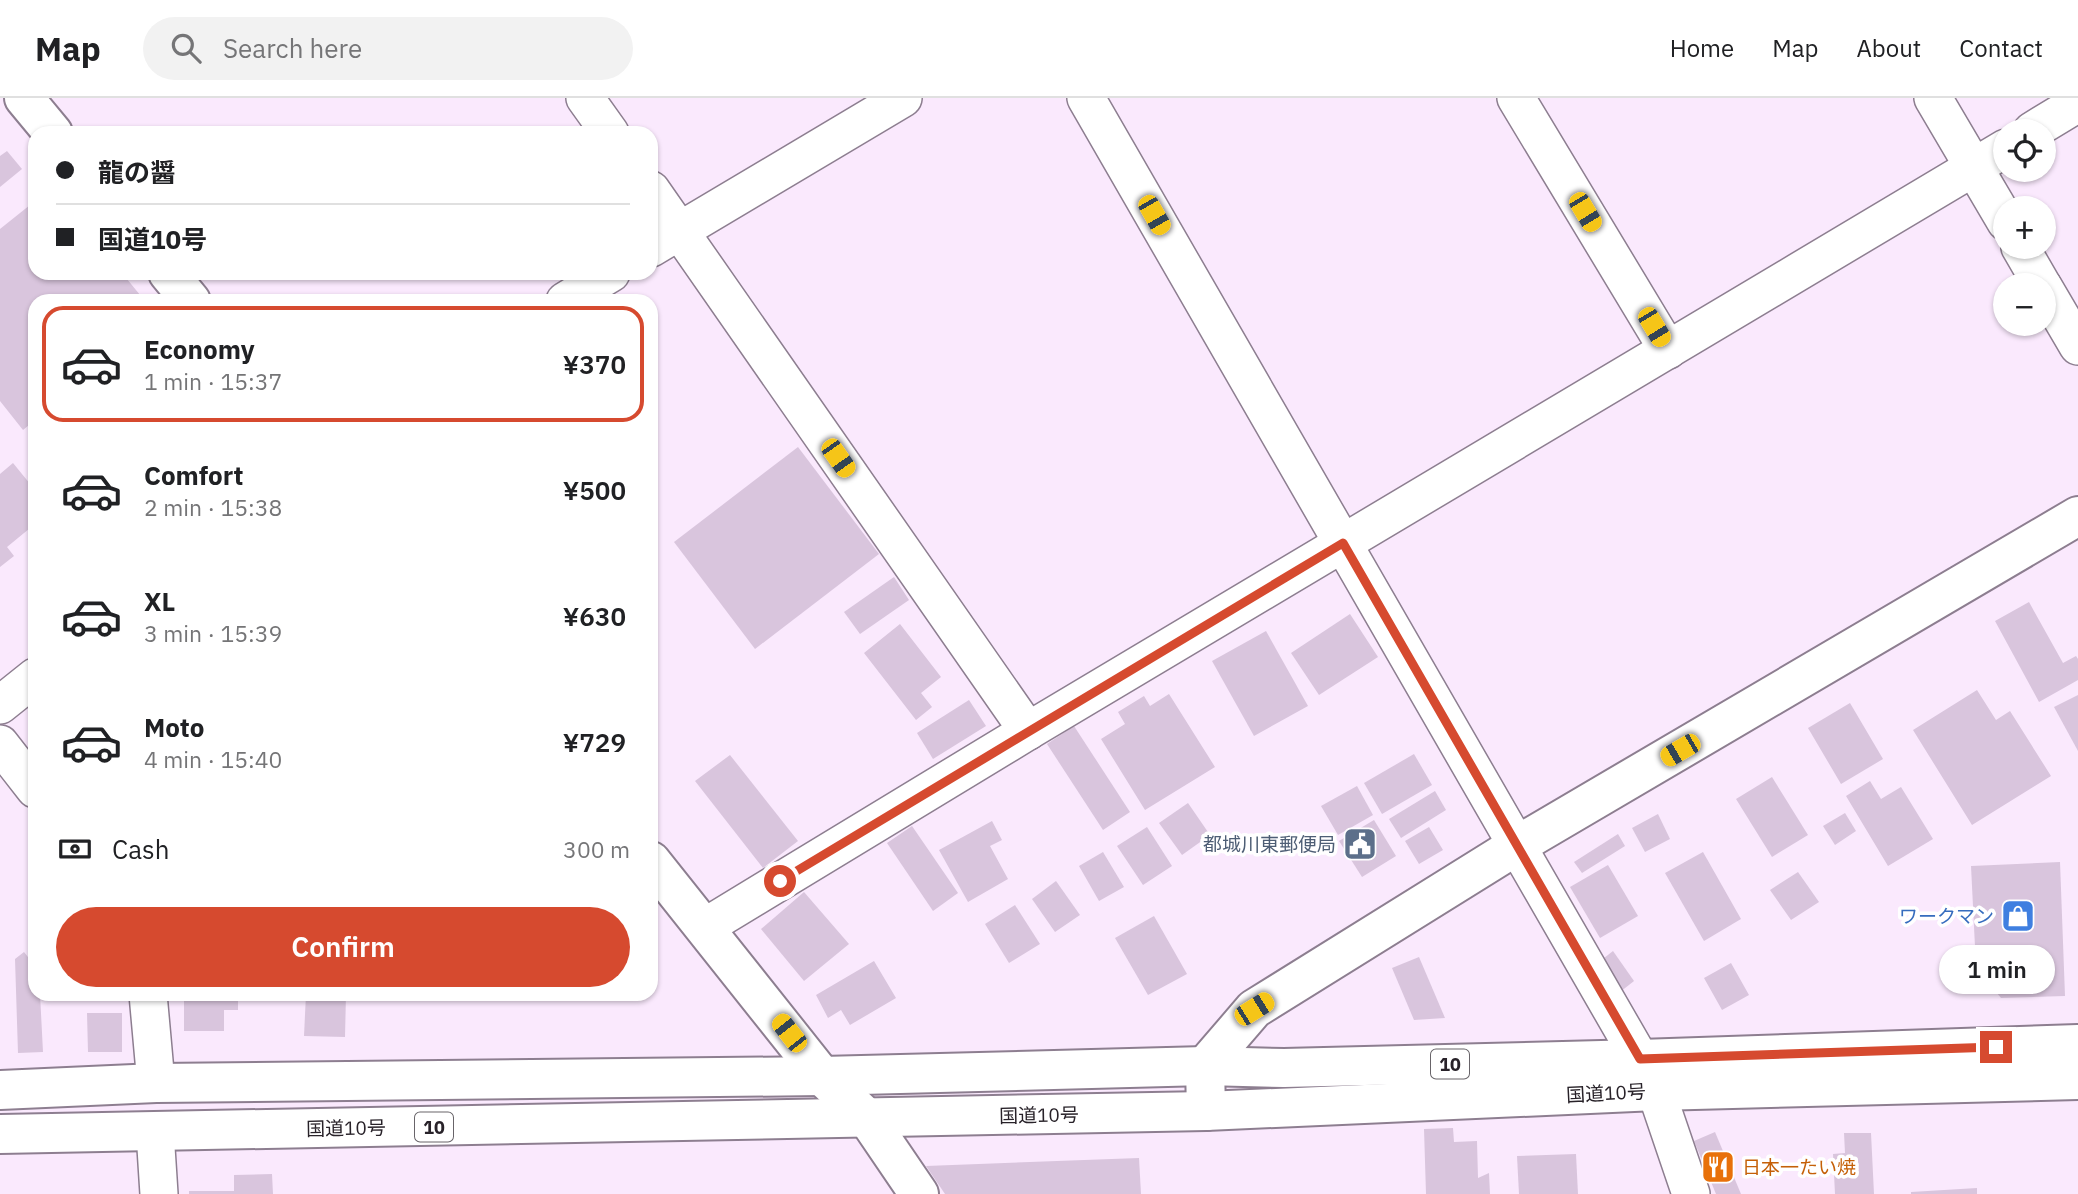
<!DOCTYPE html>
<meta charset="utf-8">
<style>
body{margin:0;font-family:"IBM Plex Sans","Noto Sans JP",sans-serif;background:#f2f2f2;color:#202124;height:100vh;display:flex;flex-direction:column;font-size:26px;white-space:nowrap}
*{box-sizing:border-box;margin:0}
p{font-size:23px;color:#757577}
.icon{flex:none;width:38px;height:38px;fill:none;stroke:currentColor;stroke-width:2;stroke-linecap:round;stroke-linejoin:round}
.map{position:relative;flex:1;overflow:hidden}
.panel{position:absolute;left:28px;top:196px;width:630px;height:707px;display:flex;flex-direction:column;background:#fff;border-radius:21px;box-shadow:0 2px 5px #0004}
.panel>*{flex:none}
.hud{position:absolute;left:28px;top:28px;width:630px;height:154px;border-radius:21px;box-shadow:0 2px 5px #0004;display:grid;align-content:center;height:154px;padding:0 28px;background:#fff}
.tools{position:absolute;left:1993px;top:21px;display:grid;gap:14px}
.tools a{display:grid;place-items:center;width:63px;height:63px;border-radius:50%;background:#fff;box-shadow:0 2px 5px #0004;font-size:35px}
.end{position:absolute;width:32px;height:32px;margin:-16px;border:9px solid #d64a2f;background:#fff;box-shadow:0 0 0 4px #fff}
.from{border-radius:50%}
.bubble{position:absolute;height:49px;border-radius:24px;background:#fff;box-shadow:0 2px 5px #0004;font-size:23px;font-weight:600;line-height:49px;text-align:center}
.car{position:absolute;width:21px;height:42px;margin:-21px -10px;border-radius:9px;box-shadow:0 0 5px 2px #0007;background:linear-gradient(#f5c518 24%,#345 0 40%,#f5c518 0 76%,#345 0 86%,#f5c518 0)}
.hud b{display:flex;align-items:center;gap:24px;height:66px;font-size:26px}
.hud b+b{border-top:2px solid #e0e0e0}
.hud i{width:18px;height:18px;background:#202124}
ul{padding:12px 0 0;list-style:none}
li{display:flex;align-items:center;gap:21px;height:116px;margin:0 14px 10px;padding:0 14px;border:4px solid transparent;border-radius:21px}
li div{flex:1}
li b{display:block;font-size:26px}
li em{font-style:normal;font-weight:600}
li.on{border-color:#d64a2f}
li>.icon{width:63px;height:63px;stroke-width:1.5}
.pay{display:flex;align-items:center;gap:18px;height:77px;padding:0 28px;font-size:26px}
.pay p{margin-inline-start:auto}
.primary-button{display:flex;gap:14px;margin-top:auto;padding:14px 28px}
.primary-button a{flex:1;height:80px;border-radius:42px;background:#d64a2f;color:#fff;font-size:28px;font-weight:600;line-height:80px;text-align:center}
header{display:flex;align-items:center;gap:42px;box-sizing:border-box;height:98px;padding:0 35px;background:#fff;border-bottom:2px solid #e0e0e0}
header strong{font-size:33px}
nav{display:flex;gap:38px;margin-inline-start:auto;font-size:24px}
.search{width:490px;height:63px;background:#f2f2f2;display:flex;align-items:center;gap:18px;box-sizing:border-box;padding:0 24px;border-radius:38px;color:#757577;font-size:26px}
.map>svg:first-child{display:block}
.building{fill:#d9c5dd}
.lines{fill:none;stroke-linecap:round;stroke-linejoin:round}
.street-casing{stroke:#8d7e90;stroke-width:40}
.secondary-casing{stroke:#8d7e90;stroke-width:42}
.highway-casing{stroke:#8d7e90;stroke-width:42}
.street{stroke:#fff;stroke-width:37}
.secondary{stroke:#fff;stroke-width:38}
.highway{stroke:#fff;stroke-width:38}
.route{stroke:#d64a2f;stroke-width:9}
.labels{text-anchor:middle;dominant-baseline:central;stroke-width:7;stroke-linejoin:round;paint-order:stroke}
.shield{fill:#fff;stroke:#686469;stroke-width:2}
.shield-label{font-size:18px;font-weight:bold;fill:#282229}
.service-label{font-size:19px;fill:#4e5e75;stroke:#fff;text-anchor:end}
.shop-label{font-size:19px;fill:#366cbe;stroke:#fff;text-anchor:end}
.street-label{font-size:19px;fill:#282229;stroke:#fff}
.food-label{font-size:19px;fill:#c56008;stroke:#fff;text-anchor:start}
</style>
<header>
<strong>Map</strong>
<div class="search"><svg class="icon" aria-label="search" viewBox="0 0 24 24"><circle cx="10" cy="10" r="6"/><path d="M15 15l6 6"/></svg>Search here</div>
<nav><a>Home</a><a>Map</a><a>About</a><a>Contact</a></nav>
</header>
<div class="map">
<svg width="2078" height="1096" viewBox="0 0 2078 1096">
<rect width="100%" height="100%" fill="#fae9fd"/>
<!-- building -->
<g class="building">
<path d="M7,53L22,71L0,89V58Z"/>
<path d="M35,103V175H122L145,203H35V322L23,332L0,303V131Z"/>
<path d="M798,349L879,456L755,551L674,444Z"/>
<path d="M13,365L35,392V426L7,449L14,458L0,469V376Z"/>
<path d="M894,479L909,502L860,536L844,514Z"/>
<path d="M2029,504L2063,565L2076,558L2078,561V582L2039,604L1995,523Z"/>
<path d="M1350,516L1378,559L1319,597L1291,555Z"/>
<path d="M900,526L941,579L921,595L932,609L916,622L864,555Z"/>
<path d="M1266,533L1308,608L1254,638L1212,563Z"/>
<path d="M1977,592L1996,622L2010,613L2051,678L1972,727L1913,632Z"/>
<path d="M1169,596L1215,669L1145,712L1101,641L1125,626L1118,614L1144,598L1150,608Z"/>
<path d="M2078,597V653L2054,609Z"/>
<path d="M969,602L986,628L933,661L917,635Z"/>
<path d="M1850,605L1883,661L1841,686L1808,630Z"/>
<path d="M1074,628L1130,714L1103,732L1047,646Z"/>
<path d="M1414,656L1432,687L1382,716L1364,685Z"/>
<path d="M730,657L798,743L763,770L695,683Z"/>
<path d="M1772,679L1808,737L1772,759L1736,701Z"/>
<path d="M1870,683L1881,701L1901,689L1933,741L1888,768L1846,698Z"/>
<path d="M1357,688L1373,717L1338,737L1321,708Z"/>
<path d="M1435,693L1446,712L1401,740L1389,721Z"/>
<path d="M1188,705L1210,737L1182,757L1159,725Z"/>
<path d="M1845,715L1856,733L1835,747L1823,728Z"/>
<path d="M1658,716L1670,741L1645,754L1632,730Z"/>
<path d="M1374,722L1396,758L1362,779L1339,743Z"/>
<path d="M992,723L1002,742L990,748L1008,781L968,804L939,752Z"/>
<path d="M912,728L958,795L933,813L887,745Z"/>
<path d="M1147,729L1172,768L1143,787L1117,748Z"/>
<path d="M1429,729L1443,752L1419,766L1405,743Z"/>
<path d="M1618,736L1625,748L1582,775L1574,764Z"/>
<path d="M1103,754L1124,789L1099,803L1079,768Z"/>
<path d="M1703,754L1741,821L1704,843L1665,775Z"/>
<path d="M2060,764L2065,898L2001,900L1976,869L1971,768Z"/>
<path d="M1608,767L1638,818L1600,840L1570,789Z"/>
<path d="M1798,774L1819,804L1791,822L1770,792Z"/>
<path d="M1056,783L1080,817L1055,834L1032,801Z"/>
<path d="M804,794L849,846L804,883L761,831Z"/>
<path d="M1015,807L1040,846L1009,865L985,826Z"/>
<path d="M1154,818L1187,876L1148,897L1115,840Z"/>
<path d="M1613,853L1634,883L1620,894L1599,864Z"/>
<path d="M24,854L35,868V896H40L43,954L18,955L15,861Z"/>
<path d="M1419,859L1445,920L1414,922L1392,870Z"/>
<path d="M874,863L896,900L850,927L841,912L828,920L816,897Z"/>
<path d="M1731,865L1749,897L1722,912L1704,880Z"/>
<path d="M184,896H238V912H224V933H184Z"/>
<path d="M306,896H346L345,939L304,938Z"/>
<path d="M411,896H484L485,899L411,902Z"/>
<path d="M87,915H122V954H88Z"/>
<path d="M1453,1030L1454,1044L1477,1043L1478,1080L1489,1075L1490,1096H1426L1424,1031Z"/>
<path d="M1715,1034L1741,1096H1716L1694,1043Z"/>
<path d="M1844,1035H1871L1874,1096H1835L1833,1056L1845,1055Z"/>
<path d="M1576,1056L1578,1096H1519L1517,1058Z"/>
<path d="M1139,1060L1141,1096H945L926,1068Z"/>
<path d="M272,1076L273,1096H189V1093H234V1077Z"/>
<path d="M1977,1090V1096H1911V1094Z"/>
</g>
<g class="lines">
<defs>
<g id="street">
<path d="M585,0L610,35"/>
<path d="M1086,0L1640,961L1656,993L1691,1096"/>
<path d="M1516,0L1668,252"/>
<path d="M1933,0L2006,124"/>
<path d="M2032,33L2078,5"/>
<path d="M651,92L1028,633"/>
<path d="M2020,149L2042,187"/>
<path d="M651,150L903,0"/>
<path d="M2044,190L2078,248"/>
<path d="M565,203L611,175"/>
<path d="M0,607L35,579"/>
<path d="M0,646L35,691"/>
<path d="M705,829L1028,633L2006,50"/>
<path d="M148,896L156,985"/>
<path d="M155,1034L159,1096"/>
</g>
<g id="secondary">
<path d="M24,0L53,35"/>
<path d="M168,175L191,203"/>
<path d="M651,763L822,978L868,1021L919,1096"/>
<path d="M1206,1013L1205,968L1254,911L1516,748L2078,418"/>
</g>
<g id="highway">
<path d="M0,992L156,985L822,978L1205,968L1284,970L1640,961L2078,946"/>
<path d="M0,1036L1206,1013L1656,993L2078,982"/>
</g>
</defs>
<!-- street casing -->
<use href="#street" class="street-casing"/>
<!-- secondary casing -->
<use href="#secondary" class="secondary-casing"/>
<!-- highway casing -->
<use href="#highway" class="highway-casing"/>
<!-- street -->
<use href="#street" class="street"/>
<!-- secondary -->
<use href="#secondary" class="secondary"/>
<!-- highway -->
<use href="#highway" class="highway"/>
</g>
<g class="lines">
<!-- route -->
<path class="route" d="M780,783L1343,445L1640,961L1996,949"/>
</g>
<!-- icons -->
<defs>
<symbol id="civic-square" viewBox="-11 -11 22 22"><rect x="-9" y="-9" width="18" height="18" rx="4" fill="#5c6f8a" stroke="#fff"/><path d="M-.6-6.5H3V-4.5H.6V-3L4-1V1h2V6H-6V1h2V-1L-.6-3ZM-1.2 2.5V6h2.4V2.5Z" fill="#fff"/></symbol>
<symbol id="shop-square" viewBox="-11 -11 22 22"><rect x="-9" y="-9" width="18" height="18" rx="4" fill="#3f7fe0" stroke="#fff"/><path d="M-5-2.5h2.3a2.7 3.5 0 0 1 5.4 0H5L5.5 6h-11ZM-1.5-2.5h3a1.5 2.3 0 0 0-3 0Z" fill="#fff"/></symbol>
<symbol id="restaurant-square" viewBox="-11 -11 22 22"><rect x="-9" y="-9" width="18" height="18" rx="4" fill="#e8710a" stroke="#fff"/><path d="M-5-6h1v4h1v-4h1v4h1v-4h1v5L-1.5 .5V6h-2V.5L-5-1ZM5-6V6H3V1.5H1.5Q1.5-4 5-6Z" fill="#fff"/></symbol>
</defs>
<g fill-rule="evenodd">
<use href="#civic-square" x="1341" y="727" width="38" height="38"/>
<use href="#shop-square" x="1999" y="799" width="38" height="38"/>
<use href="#restaurant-square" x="1699" y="1050" width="38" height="38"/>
</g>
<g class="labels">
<!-- shield labels -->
<g class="shield">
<rect x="1431" y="951.5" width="38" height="29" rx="5"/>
<rect x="415" y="1014.5" width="38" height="29" rx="5"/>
</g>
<g class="shield-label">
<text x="1450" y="966">10</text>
<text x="434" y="1029">10</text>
</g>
<!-- service labels -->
<g class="service-label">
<text x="1336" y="746">都城川東郵便局</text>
</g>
<!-- shop labels -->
<g class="shop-label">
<text x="1994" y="818">ワークマン</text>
</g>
<!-- street labels -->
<g class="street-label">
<text transform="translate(1606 995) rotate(-3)">国道10号</text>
<text transform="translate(1039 1017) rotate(-1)">国道10号</text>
<text transform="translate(346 1030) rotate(-1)">国道10号</text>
</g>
<!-- food labels -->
<g class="food-label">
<text x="1742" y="1069">日本一たい焼</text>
</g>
</g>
</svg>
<div class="tools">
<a><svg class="icon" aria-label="locate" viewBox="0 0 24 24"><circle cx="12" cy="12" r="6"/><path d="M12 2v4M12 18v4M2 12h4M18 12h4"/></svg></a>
<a>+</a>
<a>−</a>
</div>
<i class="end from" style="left:780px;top:783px"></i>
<i class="end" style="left:1996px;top:949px"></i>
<div class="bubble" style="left:1939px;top:847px;width:116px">1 min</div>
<i class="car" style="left:1585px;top:114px;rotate:149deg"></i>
<i class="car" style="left:1154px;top:117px;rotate:150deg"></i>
<i class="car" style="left:1654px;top:229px;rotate:149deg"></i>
<i class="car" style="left:838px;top:360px;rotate:145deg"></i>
<i class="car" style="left:1680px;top:652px;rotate:240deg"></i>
<i class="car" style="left:1254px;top:911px;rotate:58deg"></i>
<i class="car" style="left:789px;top:935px;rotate:322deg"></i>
<div class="hud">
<b><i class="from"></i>龍の醤</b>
<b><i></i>国道10号</b>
</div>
<section class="panel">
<ul>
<li class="on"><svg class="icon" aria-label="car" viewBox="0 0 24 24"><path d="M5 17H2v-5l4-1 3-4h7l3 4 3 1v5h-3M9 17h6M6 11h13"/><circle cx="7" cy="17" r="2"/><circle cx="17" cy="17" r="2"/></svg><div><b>Economy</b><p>1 min · 15:37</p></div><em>¥370</em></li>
<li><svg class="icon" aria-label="car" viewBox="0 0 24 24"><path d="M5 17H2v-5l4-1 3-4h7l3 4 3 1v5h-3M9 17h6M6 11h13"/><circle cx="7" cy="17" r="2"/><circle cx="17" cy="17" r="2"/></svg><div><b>Comfort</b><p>2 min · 15:38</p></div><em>¥500</em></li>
<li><svg class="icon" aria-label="car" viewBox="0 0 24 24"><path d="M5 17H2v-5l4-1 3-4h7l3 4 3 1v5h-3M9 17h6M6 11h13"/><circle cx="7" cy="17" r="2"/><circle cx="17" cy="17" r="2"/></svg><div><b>XL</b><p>3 min · 15:39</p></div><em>¥630</em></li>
<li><svg class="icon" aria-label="car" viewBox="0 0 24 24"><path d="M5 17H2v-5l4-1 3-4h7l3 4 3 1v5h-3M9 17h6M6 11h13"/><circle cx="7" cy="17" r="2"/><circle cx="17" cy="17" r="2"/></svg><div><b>Moto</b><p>4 min · 15:40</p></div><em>¥729</em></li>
</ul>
<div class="pay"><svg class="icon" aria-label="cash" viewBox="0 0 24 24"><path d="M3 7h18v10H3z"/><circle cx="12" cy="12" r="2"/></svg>Cash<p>300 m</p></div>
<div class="primary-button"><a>Confirm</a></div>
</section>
</div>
